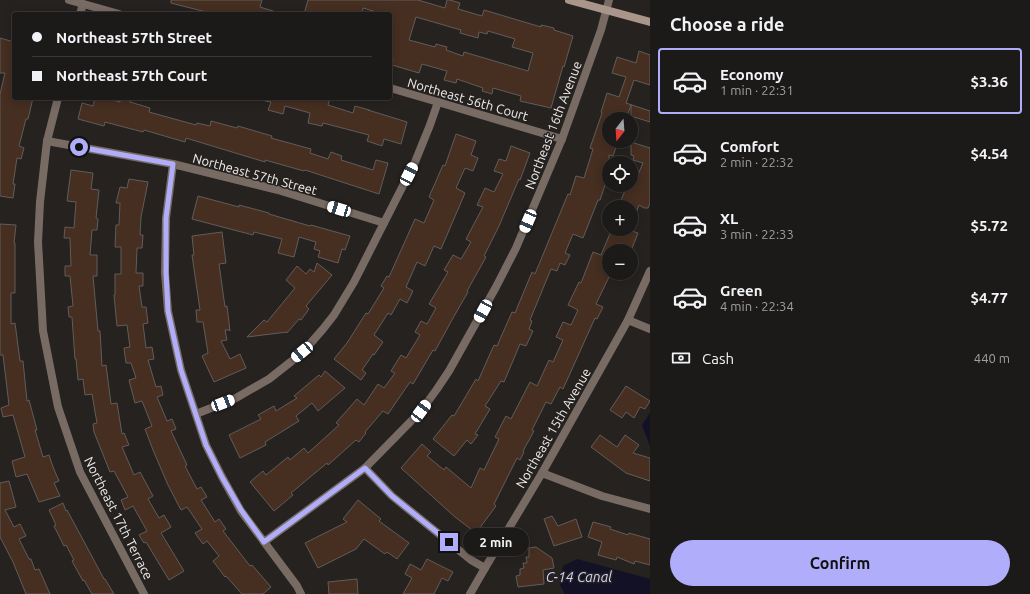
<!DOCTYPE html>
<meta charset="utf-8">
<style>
body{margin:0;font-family:Ubuntu,sans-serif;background:#292725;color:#f1f3f6;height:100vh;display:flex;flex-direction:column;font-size:15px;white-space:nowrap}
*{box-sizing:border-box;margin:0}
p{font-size:13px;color:#a0a1a2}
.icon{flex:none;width:22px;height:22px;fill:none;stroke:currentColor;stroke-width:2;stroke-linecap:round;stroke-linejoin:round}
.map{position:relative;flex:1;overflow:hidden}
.sheet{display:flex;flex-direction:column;background:#1c1a18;width:380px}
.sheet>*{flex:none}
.guide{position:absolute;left:12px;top:12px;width:380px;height:88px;border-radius:4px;box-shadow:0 2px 10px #0003,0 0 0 1px #3a3837;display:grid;align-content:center;height:88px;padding:0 20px;background:#1c1a18}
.needle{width:26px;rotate:197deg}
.controls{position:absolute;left:602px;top:112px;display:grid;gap:8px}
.controls a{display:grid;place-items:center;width:36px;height:36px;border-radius:50%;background:#1c1a18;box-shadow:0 2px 10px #0003,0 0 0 1px #3a3837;font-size:20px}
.end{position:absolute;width:18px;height:18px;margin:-9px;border:5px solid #b0aefa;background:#111;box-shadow:0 0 0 2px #111}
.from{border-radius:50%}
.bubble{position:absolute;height:28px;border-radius:14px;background:#1c1a18;box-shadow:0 2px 10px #0003,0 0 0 1px #3a3837;font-size:13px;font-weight:700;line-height:28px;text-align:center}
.car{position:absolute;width:12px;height:24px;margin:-12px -6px;border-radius:5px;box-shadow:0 0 3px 1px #0007;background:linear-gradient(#fff 24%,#345 0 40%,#fff 0 76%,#345 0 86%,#fff 0)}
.guide b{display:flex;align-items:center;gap:14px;height:38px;font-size:15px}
.guide b+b{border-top:1px solid #3a3837}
.guide i{width:10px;height:10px;background:#f1f3f6}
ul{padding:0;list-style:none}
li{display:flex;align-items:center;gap:12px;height:66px;margin:0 8px 6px;padding:0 12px;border:2px solid transparent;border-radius:4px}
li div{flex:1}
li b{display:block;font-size:15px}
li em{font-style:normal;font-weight:700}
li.active{border-color:#b0aefa}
li>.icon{width:36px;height:36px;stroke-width:1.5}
h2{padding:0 20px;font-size:18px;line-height:48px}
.pay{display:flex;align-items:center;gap:10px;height:44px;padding:0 20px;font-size:15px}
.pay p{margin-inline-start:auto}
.action{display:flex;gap:8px;margin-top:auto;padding:8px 20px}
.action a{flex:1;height:46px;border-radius:24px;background:#b0aefa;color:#111;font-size:16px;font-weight:700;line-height:46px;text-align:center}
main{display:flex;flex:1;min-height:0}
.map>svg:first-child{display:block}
.water{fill:#121126}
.building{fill:#462e20;stroke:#615d5a;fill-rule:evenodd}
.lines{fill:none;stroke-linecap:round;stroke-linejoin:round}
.street{stroke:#786b64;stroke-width:8}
.secondary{stroke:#a99589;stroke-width:8}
.route{stroke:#b0aefa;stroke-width:5}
.labels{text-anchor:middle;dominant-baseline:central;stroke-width:3;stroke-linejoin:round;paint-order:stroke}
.street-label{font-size:13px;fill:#f0edec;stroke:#262220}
.water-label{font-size:14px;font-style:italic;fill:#d3d4fe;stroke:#262220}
</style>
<main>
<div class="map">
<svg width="650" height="594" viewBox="0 0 650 594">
<rect width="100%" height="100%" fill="#262220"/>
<!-- water -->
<g class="water">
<path d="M650,413V446L642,425Z"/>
<path d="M577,559L650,579V594H565L560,585L563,566Z"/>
</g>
<!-- building -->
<g class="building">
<path d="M171,0H262L260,7L276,12L275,14H214L171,3Z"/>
<path d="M308,0H418L445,8L447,0H450L460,3L458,9L482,16L484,10L541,27V25L554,28V30L573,36L564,67L563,66L551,108L520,101L521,96L493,88L492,94L482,91L483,88L457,79L456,83L444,80L447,71L422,64L419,73L392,65L393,59H390V14H383L363,8L362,14H304ZM416,17L461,30L460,33L478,38L479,32L487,34L488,31L515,39L512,47L533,53L528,71L464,52L463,56L446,50L447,47L436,44L435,47L409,40Z"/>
<path d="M0,38L14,42V98H33L28,119H26L19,146L24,148L21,159L17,158L13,184H15L13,198L0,196V94L5,73H0Z"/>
<path d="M639,51L650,55V85L634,80L626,103L650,111V122L631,116V105L626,119H622L609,115V141H618L613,156L609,155V173L600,200H598L583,238L573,234L565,253L570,255L565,265L560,263L557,271L551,269L530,320L532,321L529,329L533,331L526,346L520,344L504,382L501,381L485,406L490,409L475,434L478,435L471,444L467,440L454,456L433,439L452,415L454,416L476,379L478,381L494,345L497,346L512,312L515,313L532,272L535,274L568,194L570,195L576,176L584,178L593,149L590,148L602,113L601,112L607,93L619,97L626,77L612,73L617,57L636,63Z"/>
<path d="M95,98H106L120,102L121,98H131L130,102L150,108L149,112L196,125L197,123L210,126L211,121L237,128L238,126L272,136L271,138L311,149L310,153L328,159L331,152L342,156L341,160L373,170L376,160L388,163L379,194L305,170L304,171L265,160V162L186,138L185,142L144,130L143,132L105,122L104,126L78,119L82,103L93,106Z"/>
<path d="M265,98H330L328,105L353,113L355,106L369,110H368L407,122L401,144L384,139L382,146L367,141L369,135L323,123L322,126L308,123L310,113L285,106L283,114L268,110L271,102L265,101Z"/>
<path d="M456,134L476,141L471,155L478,158L473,171L465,168L456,188L465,193L441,249L434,246L425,266L417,262L406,287L413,291L407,303L400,299L391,315L388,313L374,335L383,342L374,355L373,354L362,370L366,373L361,380L334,359L347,343L366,313L368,314L384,288L381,286L387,276L389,277L415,219L424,223L434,200L429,197L443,165L445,166Z"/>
<path d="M631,142L650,148V147V203L648,208H644L639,205L632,224L631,223V207H618L627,186L632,188L643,163L633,160L634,156L631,155Z"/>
<path d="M511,146L530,153L520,180L519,179L499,226L484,256L486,257L467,291L468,292L453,318L435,351L433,350L413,384L410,382L388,414L383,411L365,432L366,433L359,442L356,440L328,465L327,463L291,493L293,495L274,511L250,482L263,471L266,475L288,457L290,460L304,448L308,453L339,425L336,423L357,399L364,405L378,384L384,388L395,373L391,371L401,355L406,358L420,335L415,332L421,321L427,324L436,308L429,304L448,272L444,270L453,255L461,259L471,242L466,239L483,207L477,205L485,188L494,192L503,174L494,171L499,159L506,161Z"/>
<path d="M71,170L93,173L91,189L99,190L96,218L98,219L97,230H92L90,255H97V276H93L98,331H100L102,366L106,365L111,404L117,403L122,434L124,433L129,445L122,447L134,475L140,472L153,496L148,499L159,518L164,515L171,527L161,533L184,571L169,580L146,542L144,543L139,535L147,531L133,506L125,510L121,500L128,497L114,471L110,472L94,432L93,424L97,423L92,394L85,395L83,379L78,380L76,359H75L72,317H69L68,307L73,306L70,276H65V266H71L70,238H64L65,227L74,228L76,202L67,201Z"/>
<path d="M129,179L148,182L141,217L140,235H143L142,248H137L136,273H143V286H139L142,307H146L148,323L143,324L146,348L152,347L154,359L148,360L156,387L161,386L163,395L157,397L167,421L172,419L176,429L171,431L187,465L185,466L197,489L201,487L207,497L201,500L215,522L219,519L226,529L223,531L250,566L252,565L271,587L263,594H242L226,576L225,577L213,561L219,556L207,541L203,544L195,533L202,529L187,507L181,510L168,485L153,450L145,429L152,426L142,401L135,403L129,380L136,378L131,363H126L124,348L130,347L127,325L117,326L114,295H115V274H121V247H115L116,225H119L120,203H116L120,187L127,188Z"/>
<path d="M198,196L239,207V205L269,213V214L310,226L311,225L350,236L345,250L342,249L338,263L318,257L320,251L314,249L316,242L299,237L294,257L278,253L282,239L254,232L253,235L192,219Z"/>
<path d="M0,224L16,225L14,243H15V293H11V324L15,323L20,361H23L27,401L29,400L37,430H35L43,457L49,455L53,467L59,481L54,483L60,496L39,502L27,474L16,477L12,461L25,457L13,415L3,417L1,408L9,405L3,355H0Z"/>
<path d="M612,229H626L638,233L631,251H609V277L596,304L603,307L597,319L595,318L563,389L560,387L551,404L546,402L532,430L534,431L523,451L524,452L520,460L517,458L494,504L496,506L476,533L455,517L401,468L422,444L431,452L427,456L444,470L446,467L471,488L480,468L484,470L499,439L495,437L506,416L511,419L530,382L537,386L549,360L553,362L563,340L556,337L563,322L571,325L578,310L568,305L579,282L581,283L593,252L601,255Z"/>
<path d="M222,232L226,263L219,264L225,307L227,306L230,331L229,330H225L227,340L221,341L230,359L240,354L246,368L214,382L202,356L208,353L203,322H197L196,310H200L192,255H194L192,236Z"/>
<path d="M317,263L332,275L306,306L309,309L301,320L299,319L287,333V332L247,337L264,320L267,322L295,288L286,280L297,266L306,274L310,269L314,272Z"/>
<path d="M325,371L345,388L318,411L312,403L296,416L299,421L265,442L266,445L240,458L229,435L261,419L258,415L274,406L276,411L297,398L294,396L319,375L321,377Z"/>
<path d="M626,386L650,401L645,409L640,407L634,418L626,412L622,418L610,410Z"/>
<path d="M600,435L617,447L625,435L639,445L633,453L650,458V481L626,473L591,447Z"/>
<path d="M9,481L16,507L5,510L14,527L20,524L26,536L19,539L29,559H31L35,570L39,569L50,594H26L13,562L0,537V483Z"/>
<path d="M358,500L381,519L379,521L409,543L397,559L387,552L385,554L364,539L356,549L318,568L305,543L347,522L343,519Z"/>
<path d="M63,503L66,511L67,510L104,579H105L114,594H92L84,580L83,581L72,561L74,560L66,545L64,546L54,526L56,525L49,510Z"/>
<path d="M552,516L558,526L576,519L582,537L554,546L544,519Z"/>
<path d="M593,522L611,527L610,529L628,535L629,533L650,539V565L635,561L634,564L617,557L616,560L598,555L602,542L588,537Z"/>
<path d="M536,547L552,558L554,568L543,570L544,584L518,587L516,576L520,575V569L524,568L523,563H527L526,557H529V548Z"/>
<path d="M427,559L453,572L448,581L442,578L434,594H403L412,578L405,574L410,564L421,570Z"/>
<path d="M357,579L358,594H329L328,582Z"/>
</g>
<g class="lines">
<!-- street -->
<g class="street">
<path d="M69,0L119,14"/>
<path d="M80,14L83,4"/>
<path d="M390,88L438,102L562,139"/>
<path d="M58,98L47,141L40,202L38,242L43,331L58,407L80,472L144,594"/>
<path d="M47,141L173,164L278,190L384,223"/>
<path d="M173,164L166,218L165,273L168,311L181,370L206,445L222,477L241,511L297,586L301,594"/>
<path d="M628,320L650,329"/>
<path d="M196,414L236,398L269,379L302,353L323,329L334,315L354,282L415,162L430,125L438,102"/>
<path d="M365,468L392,496L471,560L485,568"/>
<path d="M542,473L602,496L650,509"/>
<path d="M264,542L365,468L421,411L437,389L449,371L496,287L516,248L562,139L601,30L609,0"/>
<path d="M470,594L485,568L542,473L628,320L650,271"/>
</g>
<!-- secondary -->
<path class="secondary" d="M569,0L650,22"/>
</g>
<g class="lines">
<!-- route -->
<path class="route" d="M79,147L173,164L166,218V273L168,311L181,370L206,445L222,477L241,510L264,542L365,468L392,496L449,542"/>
</g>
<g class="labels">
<!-- street labels -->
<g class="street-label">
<text transform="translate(468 99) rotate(16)">Northeast 56th Court</text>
<text transform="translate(553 125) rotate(-69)">Northeast 16th Avenue</text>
<text transform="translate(255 174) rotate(15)">Northeast 57th Street</text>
<text transform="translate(553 428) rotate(-60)">Northeast 15th Avenue</text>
<text transform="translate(119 518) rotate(63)">Northeast 17th Terrace</text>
</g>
<!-- water labels -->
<g class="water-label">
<text x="579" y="577">C-14 Canal</text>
</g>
</g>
</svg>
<div class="controls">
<a><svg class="needle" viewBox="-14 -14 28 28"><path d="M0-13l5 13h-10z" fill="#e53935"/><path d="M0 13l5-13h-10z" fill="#a0a1a2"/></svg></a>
<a><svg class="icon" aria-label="locate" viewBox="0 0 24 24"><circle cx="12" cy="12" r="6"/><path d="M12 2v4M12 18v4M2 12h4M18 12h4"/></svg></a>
<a>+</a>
<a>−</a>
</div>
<i class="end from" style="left:79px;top:147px"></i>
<i class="end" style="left:449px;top:542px"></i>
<div class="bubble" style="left:463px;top:528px;width:66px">2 min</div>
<i class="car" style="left:409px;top:174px;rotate:27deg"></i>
<i class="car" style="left:339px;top:209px;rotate:287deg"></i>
<i class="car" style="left:528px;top:221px;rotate:203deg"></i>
<i class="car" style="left:483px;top:311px;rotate:209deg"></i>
<i class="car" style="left:302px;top:352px;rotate:230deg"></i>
<i class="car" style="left:223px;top:403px;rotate:69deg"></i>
<i class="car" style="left:421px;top:411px;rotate:37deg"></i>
<div class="guide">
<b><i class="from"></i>Northeast 57th Street</b>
<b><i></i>Northeast 57th Court</b>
</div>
</div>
<section class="sheet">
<h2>Choose a ride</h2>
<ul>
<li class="active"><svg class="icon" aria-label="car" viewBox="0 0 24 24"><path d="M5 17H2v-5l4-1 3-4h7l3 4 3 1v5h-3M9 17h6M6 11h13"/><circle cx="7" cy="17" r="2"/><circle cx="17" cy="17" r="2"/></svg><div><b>Economy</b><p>1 min · 22:31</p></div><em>$3.36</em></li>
<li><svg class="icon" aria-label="car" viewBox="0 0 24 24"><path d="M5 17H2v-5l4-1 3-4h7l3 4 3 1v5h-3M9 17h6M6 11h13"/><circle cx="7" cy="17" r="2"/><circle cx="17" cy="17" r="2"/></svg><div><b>Comfort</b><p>2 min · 22:32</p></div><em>$4.54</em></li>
<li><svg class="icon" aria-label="car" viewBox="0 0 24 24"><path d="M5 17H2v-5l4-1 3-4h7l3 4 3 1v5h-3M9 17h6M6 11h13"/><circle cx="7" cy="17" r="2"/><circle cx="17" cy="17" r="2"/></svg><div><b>XL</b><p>3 min · 22:33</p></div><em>$5.72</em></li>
<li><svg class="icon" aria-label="car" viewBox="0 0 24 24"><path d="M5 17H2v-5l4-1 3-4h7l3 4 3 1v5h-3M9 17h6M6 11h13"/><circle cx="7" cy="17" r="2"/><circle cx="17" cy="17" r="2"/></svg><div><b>Green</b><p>4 min · 22:34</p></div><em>$4.77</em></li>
</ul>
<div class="pay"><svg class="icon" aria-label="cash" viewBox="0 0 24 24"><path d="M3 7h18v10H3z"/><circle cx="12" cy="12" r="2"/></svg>Cash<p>440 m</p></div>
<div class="action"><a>Confirm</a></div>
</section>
</main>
